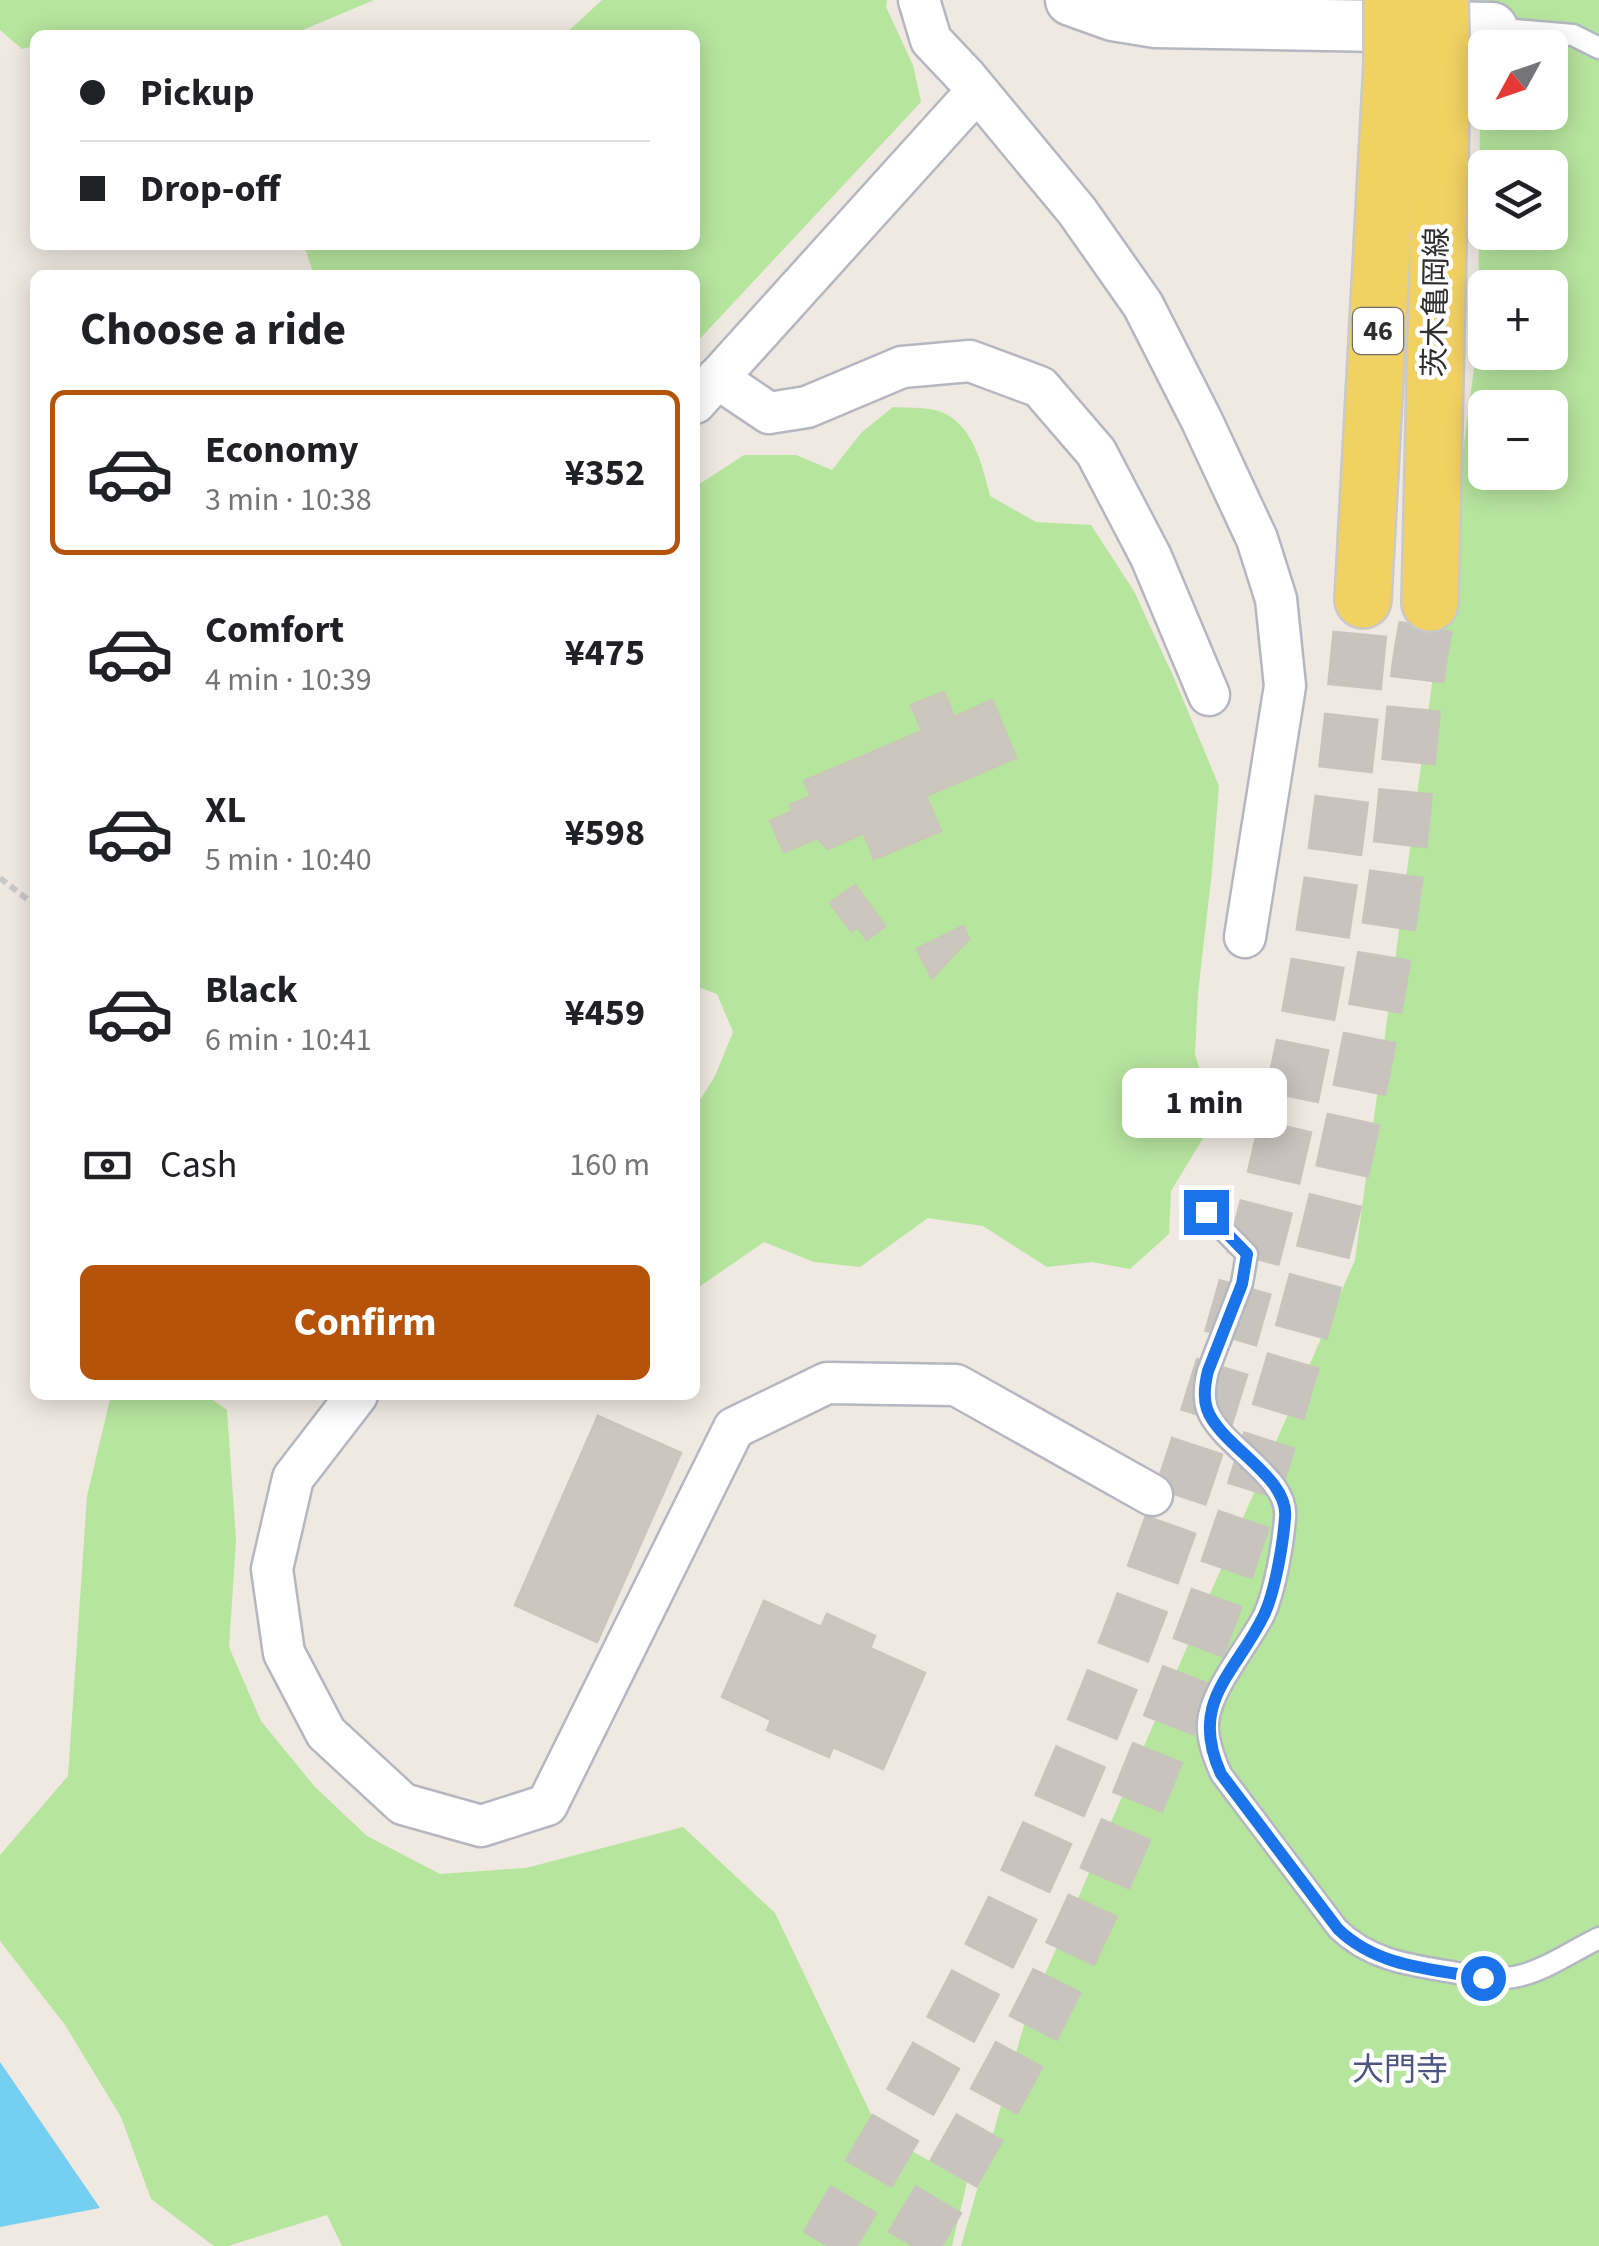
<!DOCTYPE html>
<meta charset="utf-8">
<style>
body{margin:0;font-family:"Source Sans 3","Noto Sans JP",sans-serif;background:#f2f2f2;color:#202124;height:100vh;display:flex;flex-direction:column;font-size:38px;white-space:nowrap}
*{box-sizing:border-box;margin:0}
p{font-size:32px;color:#757577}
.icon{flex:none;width:55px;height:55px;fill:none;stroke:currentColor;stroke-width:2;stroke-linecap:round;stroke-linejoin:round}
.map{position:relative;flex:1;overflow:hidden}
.drawer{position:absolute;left:30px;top:270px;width:670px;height:1130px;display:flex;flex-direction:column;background:#fff;border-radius:15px;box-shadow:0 5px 25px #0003}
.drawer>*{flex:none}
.top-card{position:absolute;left:30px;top:30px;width:670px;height:220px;border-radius:15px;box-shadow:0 5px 25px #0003;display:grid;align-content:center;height:220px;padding:0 50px;background:#fff}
.needle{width:65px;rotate:230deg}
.fabs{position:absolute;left:1468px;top:30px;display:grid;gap:20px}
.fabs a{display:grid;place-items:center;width:100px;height:100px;border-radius:15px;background:#fff;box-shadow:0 5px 25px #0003;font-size:50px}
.end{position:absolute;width:45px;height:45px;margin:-22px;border:12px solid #1a73e8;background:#fff;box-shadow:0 0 0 5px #fff}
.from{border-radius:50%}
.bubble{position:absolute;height:70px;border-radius:15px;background:#fff;box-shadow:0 5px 25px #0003;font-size:32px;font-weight:700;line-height:70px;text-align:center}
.top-card b{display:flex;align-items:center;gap:35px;height:95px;font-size:38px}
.top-card b+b{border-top:2px solid #e0e0e0}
.top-card i{width:25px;height:25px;background:#202124}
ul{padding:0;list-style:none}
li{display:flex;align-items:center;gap:30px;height:165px;margin:0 20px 15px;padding:0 30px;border:5px solid transparent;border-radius:15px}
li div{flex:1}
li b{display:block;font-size:38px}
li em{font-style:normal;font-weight:700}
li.current{border-color:#b45309}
li>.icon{width:90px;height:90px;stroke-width:1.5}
h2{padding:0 50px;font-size:45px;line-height:120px}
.pay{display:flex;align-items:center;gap:25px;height:110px;padding:0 50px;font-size:38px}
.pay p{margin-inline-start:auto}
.button{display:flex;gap:20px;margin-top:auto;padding:20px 50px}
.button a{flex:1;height:115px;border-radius:15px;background:#b45309;color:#fff;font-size:40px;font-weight:700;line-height:115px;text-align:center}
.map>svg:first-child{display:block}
.green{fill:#b6e59e;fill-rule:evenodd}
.water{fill:#75cff0}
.building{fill:#cbc7bf;stroke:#cbc5ba;stroke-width:2.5}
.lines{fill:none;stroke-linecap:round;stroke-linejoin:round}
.primary-tunnel{stroke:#c8c4bd;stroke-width:55;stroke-dasharray:55 28;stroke-linecap:butt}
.service-casing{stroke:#b4b7c1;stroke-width:25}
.minor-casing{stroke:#b4b7c1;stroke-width:45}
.tertiary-casing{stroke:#b4b7c1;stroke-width:55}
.primary-casing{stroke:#c9c9c9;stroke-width:60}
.path{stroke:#c9c9c9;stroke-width:6;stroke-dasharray:8 5;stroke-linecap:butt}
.service{stroke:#fff;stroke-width:20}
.minor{stroke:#fff;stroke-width:40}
.tertiary{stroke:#fff;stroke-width:50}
.primary{stroke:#f2d163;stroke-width:55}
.primary-bridge-casing{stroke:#c9c9c9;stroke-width:60;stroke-linecap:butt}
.primary-bridge{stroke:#f2d163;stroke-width:55}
.route{stroke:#1a73e8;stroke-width:12}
.labels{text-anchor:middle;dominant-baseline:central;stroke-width:9;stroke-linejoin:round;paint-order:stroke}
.shield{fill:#fff;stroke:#6d6d6d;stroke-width:2.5}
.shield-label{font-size:28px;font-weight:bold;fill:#2e2e2e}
.street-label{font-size:30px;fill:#2e2e2e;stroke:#fff}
.neighbourhood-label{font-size:32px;fill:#4d5680;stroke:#fff}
</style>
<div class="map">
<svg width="1599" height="2246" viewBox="0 0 1599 2246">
<rect width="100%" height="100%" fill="#efe9e1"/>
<!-- green -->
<g class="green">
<path d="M0,0H374L291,35H35V46L22,49L0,30Z"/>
<path d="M602,0H887L886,7L913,65L921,102L695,344V275H314L304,245H695V35H564Z"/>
<path d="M1481,0H1599V2246H961L1026,2018L1355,1260L1478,339ZM1485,48H1550V112H1485ZM1485,168H1550V232H1485ZM1485,288H1550V352H1485ZM1485,408H1550V472H1485Z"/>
<path d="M893,407C906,408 922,407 935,410C972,419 982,464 990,496L1036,522L1091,525L1134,591L1174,678L1219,786L1212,871L1198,993L1195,1054L1207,1092L1205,1135L1171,1191L1169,1234L1130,1269L1092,1262L1047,1267L983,1226L928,1218L860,1267L814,1262L764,1242L699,1287H695V1108L715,1076L733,1032L717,994L695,986V491L698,485L744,455H796L832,470L861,433Z"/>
<path d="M118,1395H206L227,1410L236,1540L229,1647L261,1721L315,1787L367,1836L440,1874L526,1868L683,1827L775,1913L880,2133L967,2182L952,2246H342L327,2215L228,2246H214L151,2199L121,2117L65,2025L0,1941V1855L68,1776L87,1496L110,1399Z"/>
</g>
<!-- water -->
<path class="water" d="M0,2062L100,2208L0,2227Z"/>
<!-- building -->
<g class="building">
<path d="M944,692L954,717L992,700L1016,758L926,796L941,831L874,859L864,833L828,849L817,838L784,852L770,821L793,811L790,805L811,796L804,781L922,731L911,705Z"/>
<path d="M855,885L885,926L867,940L857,927L851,931L830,903Z"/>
<path d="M963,926L969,939L932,978L917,949Z"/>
<path d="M598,1416L681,1453L597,1642L515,1605Z"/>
<path d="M764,1601L821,1627L827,1614L875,1636L870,1648L925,1673L883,1769L833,1747L829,1757L767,1730L771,1720L722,1697Z"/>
</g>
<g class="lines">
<!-- primary-tunnel -->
<g class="primary-tunnel">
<path d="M826,2246C896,2128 966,2009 1024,1884C1156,1601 1260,1291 1314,984C1337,856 1351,729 1363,600"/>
<path d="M911,2246C972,2144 1030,2039 1081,1931C1130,1825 1173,1717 1213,1608C1274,1438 1325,1265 1360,1087C1376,1010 1389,932 1399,854C1406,797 1410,738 1417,681C1420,655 1425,629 1430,603"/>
</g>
<defs>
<g id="service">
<path d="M1492,28L1573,35L1599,48"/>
<path d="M1206,1212L1247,1254L1242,1283L1208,1371C1205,1383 1203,1397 1207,1409C1220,1446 1290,1477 1285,1518C1283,1544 1275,1591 1264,1615C1249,1645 1210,1690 1208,1723C1207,1740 1214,1758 1221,1774L1338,1929C1370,1960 1409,1965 1452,1972C1472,1976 1493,1980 1514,1977C1543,1972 1572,1951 1599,1938"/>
</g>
<g id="minor">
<path d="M919,0L931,40L966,77L1077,211L1143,305L1202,421L1257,539L1276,599L1285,686L1245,937"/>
<path d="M717,378L769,413L807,407L902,367L970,361L1040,387L1096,452L1151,557L1209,695"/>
<path d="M695,403L977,91"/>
<path d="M357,1395L293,1478L272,1569L284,1653L326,1733L403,1804L481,1826L547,1805L734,1428L827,1383L956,1385L1152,1495"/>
</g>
<path id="tertiary" d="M1071,0L1113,15L1156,22L1492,28"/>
<g id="primary">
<path d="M1363,600L1392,63"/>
<path d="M1430,603L1442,66"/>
</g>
</defs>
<!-- service casing -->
<use href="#service" class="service-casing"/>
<!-- minor casing -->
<use href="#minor" class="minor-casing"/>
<!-- tertiary casing -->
<use href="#tertiary" class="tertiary-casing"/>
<!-- primary casing -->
<use href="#primary" class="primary-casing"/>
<!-- path -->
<path class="path" d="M0,878L35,905"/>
<!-- service -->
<use href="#service" class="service"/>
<!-- minor -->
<use href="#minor" class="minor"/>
<!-- tertiary -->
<use href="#tertiary" class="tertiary"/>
<!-- primary -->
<use href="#primary" class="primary"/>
<defs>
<g id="primary-bridge">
<path d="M1440,0L1442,66"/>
<path d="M1392,63V0"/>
</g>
</defs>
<!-- primary-bridge casing -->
<use href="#primary-bridge" class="primary-bridge-casing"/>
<!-- primary-bridge -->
<use href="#primary-bridge" class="primary-bridge"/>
</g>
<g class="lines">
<!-- route -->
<path class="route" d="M1206,1212L1247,1254L1242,1284L1208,1371C1205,1383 1203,1397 1207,1409C1220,1446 1290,1477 1285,1518C1283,1544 1275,1592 1264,1615C1235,1675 1188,1701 1221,1774L1338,1929C1377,1967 1431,1969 1483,1978"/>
</g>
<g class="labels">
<!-- shield labels -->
<rect class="shield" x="1353" y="308" width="50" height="46" rx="8"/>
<g class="shield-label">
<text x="1378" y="331">46</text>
</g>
<!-- street labels -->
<g class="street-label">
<text transform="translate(1436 302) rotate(-89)">茨木亀岡線</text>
</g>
<!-- neighbourhood labels -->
<g class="neighbourhood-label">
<text x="1400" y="2070">大門寺</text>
</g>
</g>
</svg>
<div class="fabs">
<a><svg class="needle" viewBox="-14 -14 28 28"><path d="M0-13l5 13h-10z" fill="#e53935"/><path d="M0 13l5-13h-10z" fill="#757577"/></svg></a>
<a><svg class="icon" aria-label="layers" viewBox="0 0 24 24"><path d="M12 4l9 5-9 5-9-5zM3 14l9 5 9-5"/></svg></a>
<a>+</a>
<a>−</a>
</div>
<i class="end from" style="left:1483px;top:1978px"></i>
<i class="end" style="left:1206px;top:1212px"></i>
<div class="bubble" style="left:1122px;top:1068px;width:165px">1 min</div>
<div class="top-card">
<b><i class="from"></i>Pickup</b>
<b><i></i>Drop-off</b>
</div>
<section class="drawer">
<h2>Choose a ride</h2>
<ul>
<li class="current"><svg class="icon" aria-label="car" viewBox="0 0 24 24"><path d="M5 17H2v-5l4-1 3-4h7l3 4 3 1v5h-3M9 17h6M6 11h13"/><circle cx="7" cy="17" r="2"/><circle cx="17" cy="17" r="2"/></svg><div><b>Economy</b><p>3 min · 10:38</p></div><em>¥352</em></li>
<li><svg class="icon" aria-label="car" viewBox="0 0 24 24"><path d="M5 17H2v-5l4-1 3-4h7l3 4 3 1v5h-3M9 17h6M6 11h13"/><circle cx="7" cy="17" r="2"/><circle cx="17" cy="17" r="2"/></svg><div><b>Comfort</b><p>4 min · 10:39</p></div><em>¥475</em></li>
<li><svg class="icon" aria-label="car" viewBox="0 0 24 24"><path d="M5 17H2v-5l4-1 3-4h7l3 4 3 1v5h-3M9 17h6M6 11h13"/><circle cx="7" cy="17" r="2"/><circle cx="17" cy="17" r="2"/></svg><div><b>XL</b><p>5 min · 10:40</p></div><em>¥598</em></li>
<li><svg class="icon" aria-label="car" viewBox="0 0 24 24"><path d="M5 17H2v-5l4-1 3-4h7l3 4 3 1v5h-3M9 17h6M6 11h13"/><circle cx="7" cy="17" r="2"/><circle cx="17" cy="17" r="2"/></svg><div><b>Black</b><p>6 min · 10:41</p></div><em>¥459</em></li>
</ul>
<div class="pay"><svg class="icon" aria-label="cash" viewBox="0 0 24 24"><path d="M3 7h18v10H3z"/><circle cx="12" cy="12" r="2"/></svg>Cash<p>160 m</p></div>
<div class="button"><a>Confirm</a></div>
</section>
</div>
